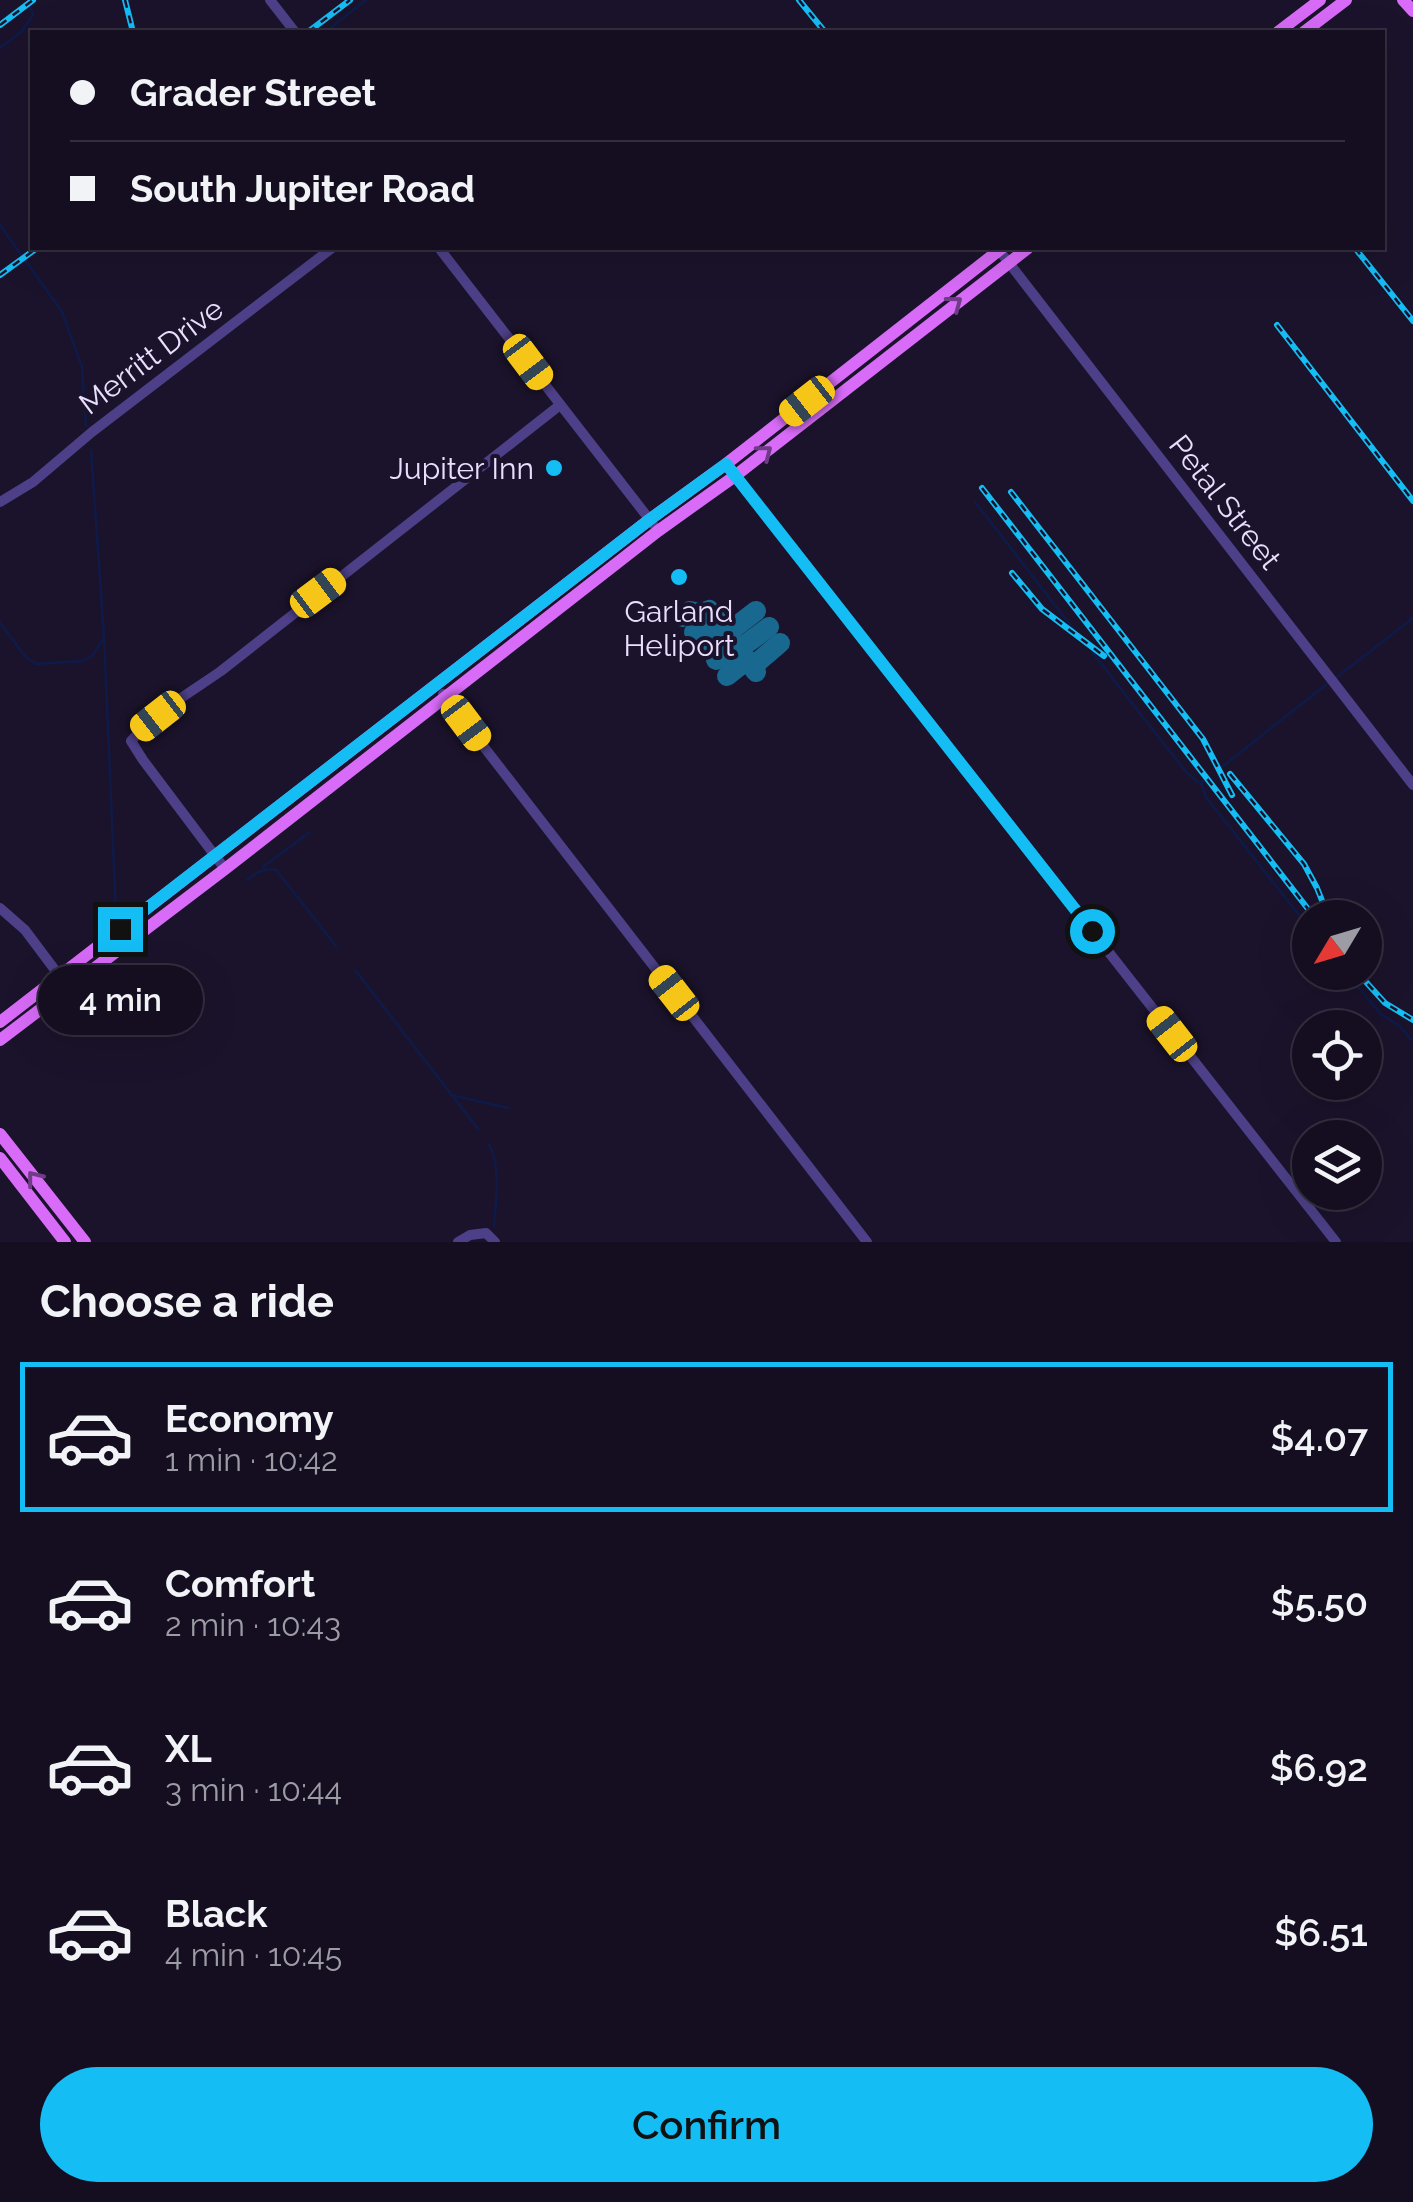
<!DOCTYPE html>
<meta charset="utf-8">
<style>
body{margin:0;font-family:Raleway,sans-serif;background:#211c2d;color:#f1f3f6;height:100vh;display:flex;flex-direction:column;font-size:38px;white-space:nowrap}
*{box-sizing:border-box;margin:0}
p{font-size:32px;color:#9d9ca5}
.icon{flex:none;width:55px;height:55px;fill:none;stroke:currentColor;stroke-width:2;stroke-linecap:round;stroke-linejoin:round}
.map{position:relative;height:1242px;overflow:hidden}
.panel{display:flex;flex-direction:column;background:#140e20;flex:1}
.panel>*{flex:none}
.guide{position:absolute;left:30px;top:30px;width:1355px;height:220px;border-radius:0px;box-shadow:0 10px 40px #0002,0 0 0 2px #332e3e;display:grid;align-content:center;height:220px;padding:0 40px;background:#140e20}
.needle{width:65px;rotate:232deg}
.controls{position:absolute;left:1292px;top:900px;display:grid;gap:20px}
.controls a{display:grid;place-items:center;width:90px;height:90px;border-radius:50%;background:#140e20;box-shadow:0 10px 40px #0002,0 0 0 2px #332e3e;font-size:50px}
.end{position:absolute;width:45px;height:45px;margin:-22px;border:12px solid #14bdf4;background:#111;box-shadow:0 0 0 5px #111}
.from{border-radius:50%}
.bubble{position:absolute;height:70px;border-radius:35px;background:#140e20;box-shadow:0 10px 40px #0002,0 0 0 2px #332e3e;font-size:32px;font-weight:600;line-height:70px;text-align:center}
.car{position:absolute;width:30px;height:60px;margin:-30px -15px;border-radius:12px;box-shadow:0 0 8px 2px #0007;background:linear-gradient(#f5c518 24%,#345 0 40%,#f5c518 0 76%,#345 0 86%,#f5c518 0)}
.guide b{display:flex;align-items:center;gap:35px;height:95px;font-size:38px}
.guide b+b{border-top:2px solid #332e3e}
.guide i{width:25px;height:25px;background:#f1f3f6}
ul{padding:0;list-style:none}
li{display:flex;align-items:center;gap:30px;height:150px;margin:0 20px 15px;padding:0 20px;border:5px solid transparent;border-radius:0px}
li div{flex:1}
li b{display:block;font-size:38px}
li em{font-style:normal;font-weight:600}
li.selected{border-color:#14bdf4}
li>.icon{width:90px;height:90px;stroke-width:1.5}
h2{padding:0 40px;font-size:45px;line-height:120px}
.action{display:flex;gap:20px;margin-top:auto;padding:20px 40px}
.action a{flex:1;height:115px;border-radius:60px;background:#14bdf4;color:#111;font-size:40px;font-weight:600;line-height:115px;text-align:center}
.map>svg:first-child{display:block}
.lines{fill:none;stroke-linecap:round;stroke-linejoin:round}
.stream{stroke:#0e1b49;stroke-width:2.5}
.taxiway{stroke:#186890;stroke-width:20}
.minor{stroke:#4d4088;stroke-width:10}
.major{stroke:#d86bf8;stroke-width:12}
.rail-casing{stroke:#14bdf4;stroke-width:6}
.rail{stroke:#1b132b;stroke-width:2.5;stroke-dasharray:8;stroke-linecap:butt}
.oneway{stroke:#703b87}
.route{stroke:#14bdf4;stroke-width:12}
.poi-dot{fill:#14bdf4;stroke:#1b132b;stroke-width:4}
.labels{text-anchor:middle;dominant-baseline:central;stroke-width:8;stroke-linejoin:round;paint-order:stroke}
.street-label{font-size:30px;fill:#e7dffd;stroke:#1b132b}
.poi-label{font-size:30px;fill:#e7dffd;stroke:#1b132b;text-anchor:end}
</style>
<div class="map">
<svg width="1413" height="1242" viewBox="0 0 1413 1242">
<rect width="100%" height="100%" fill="#1b132b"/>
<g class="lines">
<!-- stream -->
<g class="stream">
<path d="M325,32L366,0"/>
<path d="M0,48L21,32L33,15L28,0"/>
<path d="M0,225L62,312L82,367L86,426"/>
<path d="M91,450L104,636L116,914"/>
<path d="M975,502L1079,636"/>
<path d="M0,623L25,656L36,664L83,661L92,656L104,638"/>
<path d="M1092,652L1186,772L1198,782"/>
<path d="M1337,677L1413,618"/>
<path d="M1223,766L1327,684"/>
<path d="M1203,781L1201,783L1206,797L1310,929"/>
<path d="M263,867L310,832"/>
<path d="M247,880C256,873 264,867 276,870L336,946"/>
<path d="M355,970L479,1130"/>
<path d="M1345,972L1381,1014L1401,1027L1411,1040"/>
<path d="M451,1095L508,1108"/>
<path d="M489,1144C501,1168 496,1200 494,1226"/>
</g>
<!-- taxiway -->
<g class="taxiway">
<path d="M683,617L690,611L701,613L709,610L756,672"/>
<path d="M694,632L715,618"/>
<path d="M729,635L730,631L756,611"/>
<path d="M705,646L723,632H726"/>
<path d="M741,651L742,647L769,627"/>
<path d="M716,660L734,647H738"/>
<path d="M753,666L780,643"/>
<path d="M727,676L746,661H749"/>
</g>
<!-- minor -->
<g class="minor">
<path d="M270,0L295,32"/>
<path d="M439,248L653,524"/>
<path d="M999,250L1413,785"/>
<path d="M733,473L1336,1242"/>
<path d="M0,502L33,482L92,432L332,248"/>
<path d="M443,694L867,1242"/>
<path d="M225,869L143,760L131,741C154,713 191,692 221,671L560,405"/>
<path d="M0,908L25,930L61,978"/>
<path d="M458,1242L470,1235L486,1233L495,1242"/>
</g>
<!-- major -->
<g class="major">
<path d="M1403,0L1413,11"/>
<path d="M1278,32L1320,0"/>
<path d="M1304,32L1346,0"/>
<path d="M0,1022L649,520L726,464L1002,248"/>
<path d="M0,1040L225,869L658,531L735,476L1028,248"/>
<path d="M0,1134L85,1242"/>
<path d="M0,1158L65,1242"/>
</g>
<defs>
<g id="rail">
<path d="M125,0L133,32"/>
<path d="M799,0L825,32"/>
<path d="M0,25L33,0"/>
<path d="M308,32L350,0"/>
<path d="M1355,248L1413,321"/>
<path d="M0,275L37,248"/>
<path d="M1277,325L1413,501"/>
<path d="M982,488L1315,918"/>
<path d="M1011,492L1203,739L1232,795"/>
<path d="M1012,573L1042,609L1104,656"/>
<path d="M1230,774L1304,864L1317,888L1329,918"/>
<path d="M1357,972L1385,1003L1413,1020"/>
</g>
</defs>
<!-- rail casing -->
<use href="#rail" class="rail-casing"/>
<!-- rail -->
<use href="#rail" class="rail"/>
</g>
<!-- one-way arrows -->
<defs><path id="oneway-chevron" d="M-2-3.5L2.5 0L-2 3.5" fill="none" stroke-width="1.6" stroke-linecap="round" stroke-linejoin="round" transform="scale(2.5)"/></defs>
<g class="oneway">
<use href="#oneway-chevron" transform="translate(955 303) rotate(-37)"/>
<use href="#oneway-chevron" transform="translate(765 452) rotate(-38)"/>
<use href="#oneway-chevron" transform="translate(34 1178) rotate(-128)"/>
</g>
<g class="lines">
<!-- route -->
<path class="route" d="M120,929L649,520L726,464L1092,931"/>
</g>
<!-- markers -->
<g class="poi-dot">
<circle cx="554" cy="468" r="10"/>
<circle cx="679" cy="577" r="10"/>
</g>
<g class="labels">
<!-- street labels -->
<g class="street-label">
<text transform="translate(151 356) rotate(-37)">Merritt Drive</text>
<text transform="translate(1225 502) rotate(52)">Petal Street</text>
</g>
<!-- poi labels -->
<g class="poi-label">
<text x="534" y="468">Jupiter Inn</text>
<text x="679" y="611" text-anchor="middle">Garland<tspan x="679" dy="34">Heliport</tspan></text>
</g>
</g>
</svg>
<div class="controls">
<a><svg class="needle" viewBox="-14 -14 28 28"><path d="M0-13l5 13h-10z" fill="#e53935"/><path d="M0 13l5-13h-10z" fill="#9d9ca5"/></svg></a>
<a><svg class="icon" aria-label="locate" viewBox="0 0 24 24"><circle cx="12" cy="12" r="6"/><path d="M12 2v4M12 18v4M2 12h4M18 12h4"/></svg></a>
<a><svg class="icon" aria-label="layers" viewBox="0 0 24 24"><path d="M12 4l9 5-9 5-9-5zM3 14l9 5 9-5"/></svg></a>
</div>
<i class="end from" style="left:1092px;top:931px"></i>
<i class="end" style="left:120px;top:929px"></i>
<div class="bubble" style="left:38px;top:965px;width:165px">4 min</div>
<i class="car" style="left:528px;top:362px;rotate:143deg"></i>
<i class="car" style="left:807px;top:401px;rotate:232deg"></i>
<i class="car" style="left:318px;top:593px;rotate:53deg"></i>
<i class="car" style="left:158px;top:716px;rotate:232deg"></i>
<i class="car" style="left:466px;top:723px;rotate:143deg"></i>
<i class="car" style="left:674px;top:993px;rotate:322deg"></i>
<i class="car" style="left:1172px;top:1034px;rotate:322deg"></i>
<div class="guide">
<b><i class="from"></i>Grader Street</b>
<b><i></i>South Jupiter Road</b>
</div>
</div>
<section class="panel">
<h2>Choose a ride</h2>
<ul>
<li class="selected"><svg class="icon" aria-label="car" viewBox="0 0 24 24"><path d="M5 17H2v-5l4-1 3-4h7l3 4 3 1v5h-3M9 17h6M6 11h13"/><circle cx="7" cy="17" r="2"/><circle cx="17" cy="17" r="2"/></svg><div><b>Economy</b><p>1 min · 10:42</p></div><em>$4.07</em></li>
<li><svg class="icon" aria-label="car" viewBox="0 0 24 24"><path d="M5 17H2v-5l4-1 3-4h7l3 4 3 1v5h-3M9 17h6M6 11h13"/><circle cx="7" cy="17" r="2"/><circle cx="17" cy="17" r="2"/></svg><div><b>Comfort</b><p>2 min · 10:43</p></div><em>$5.50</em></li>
<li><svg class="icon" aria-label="car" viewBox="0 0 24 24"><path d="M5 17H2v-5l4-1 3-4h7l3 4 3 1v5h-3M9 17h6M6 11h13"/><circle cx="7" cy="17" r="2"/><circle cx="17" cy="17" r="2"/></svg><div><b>XL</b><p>3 min · 10:44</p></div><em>$6.92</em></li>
<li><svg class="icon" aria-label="car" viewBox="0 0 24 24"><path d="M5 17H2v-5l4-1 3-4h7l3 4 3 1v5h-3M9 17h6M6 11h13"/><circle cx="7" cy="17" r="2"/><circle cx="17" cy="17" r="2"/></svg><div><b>Black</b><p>4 min · 10:45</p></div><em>$6.51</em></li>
</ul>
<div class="action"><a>Confirm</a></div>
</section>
